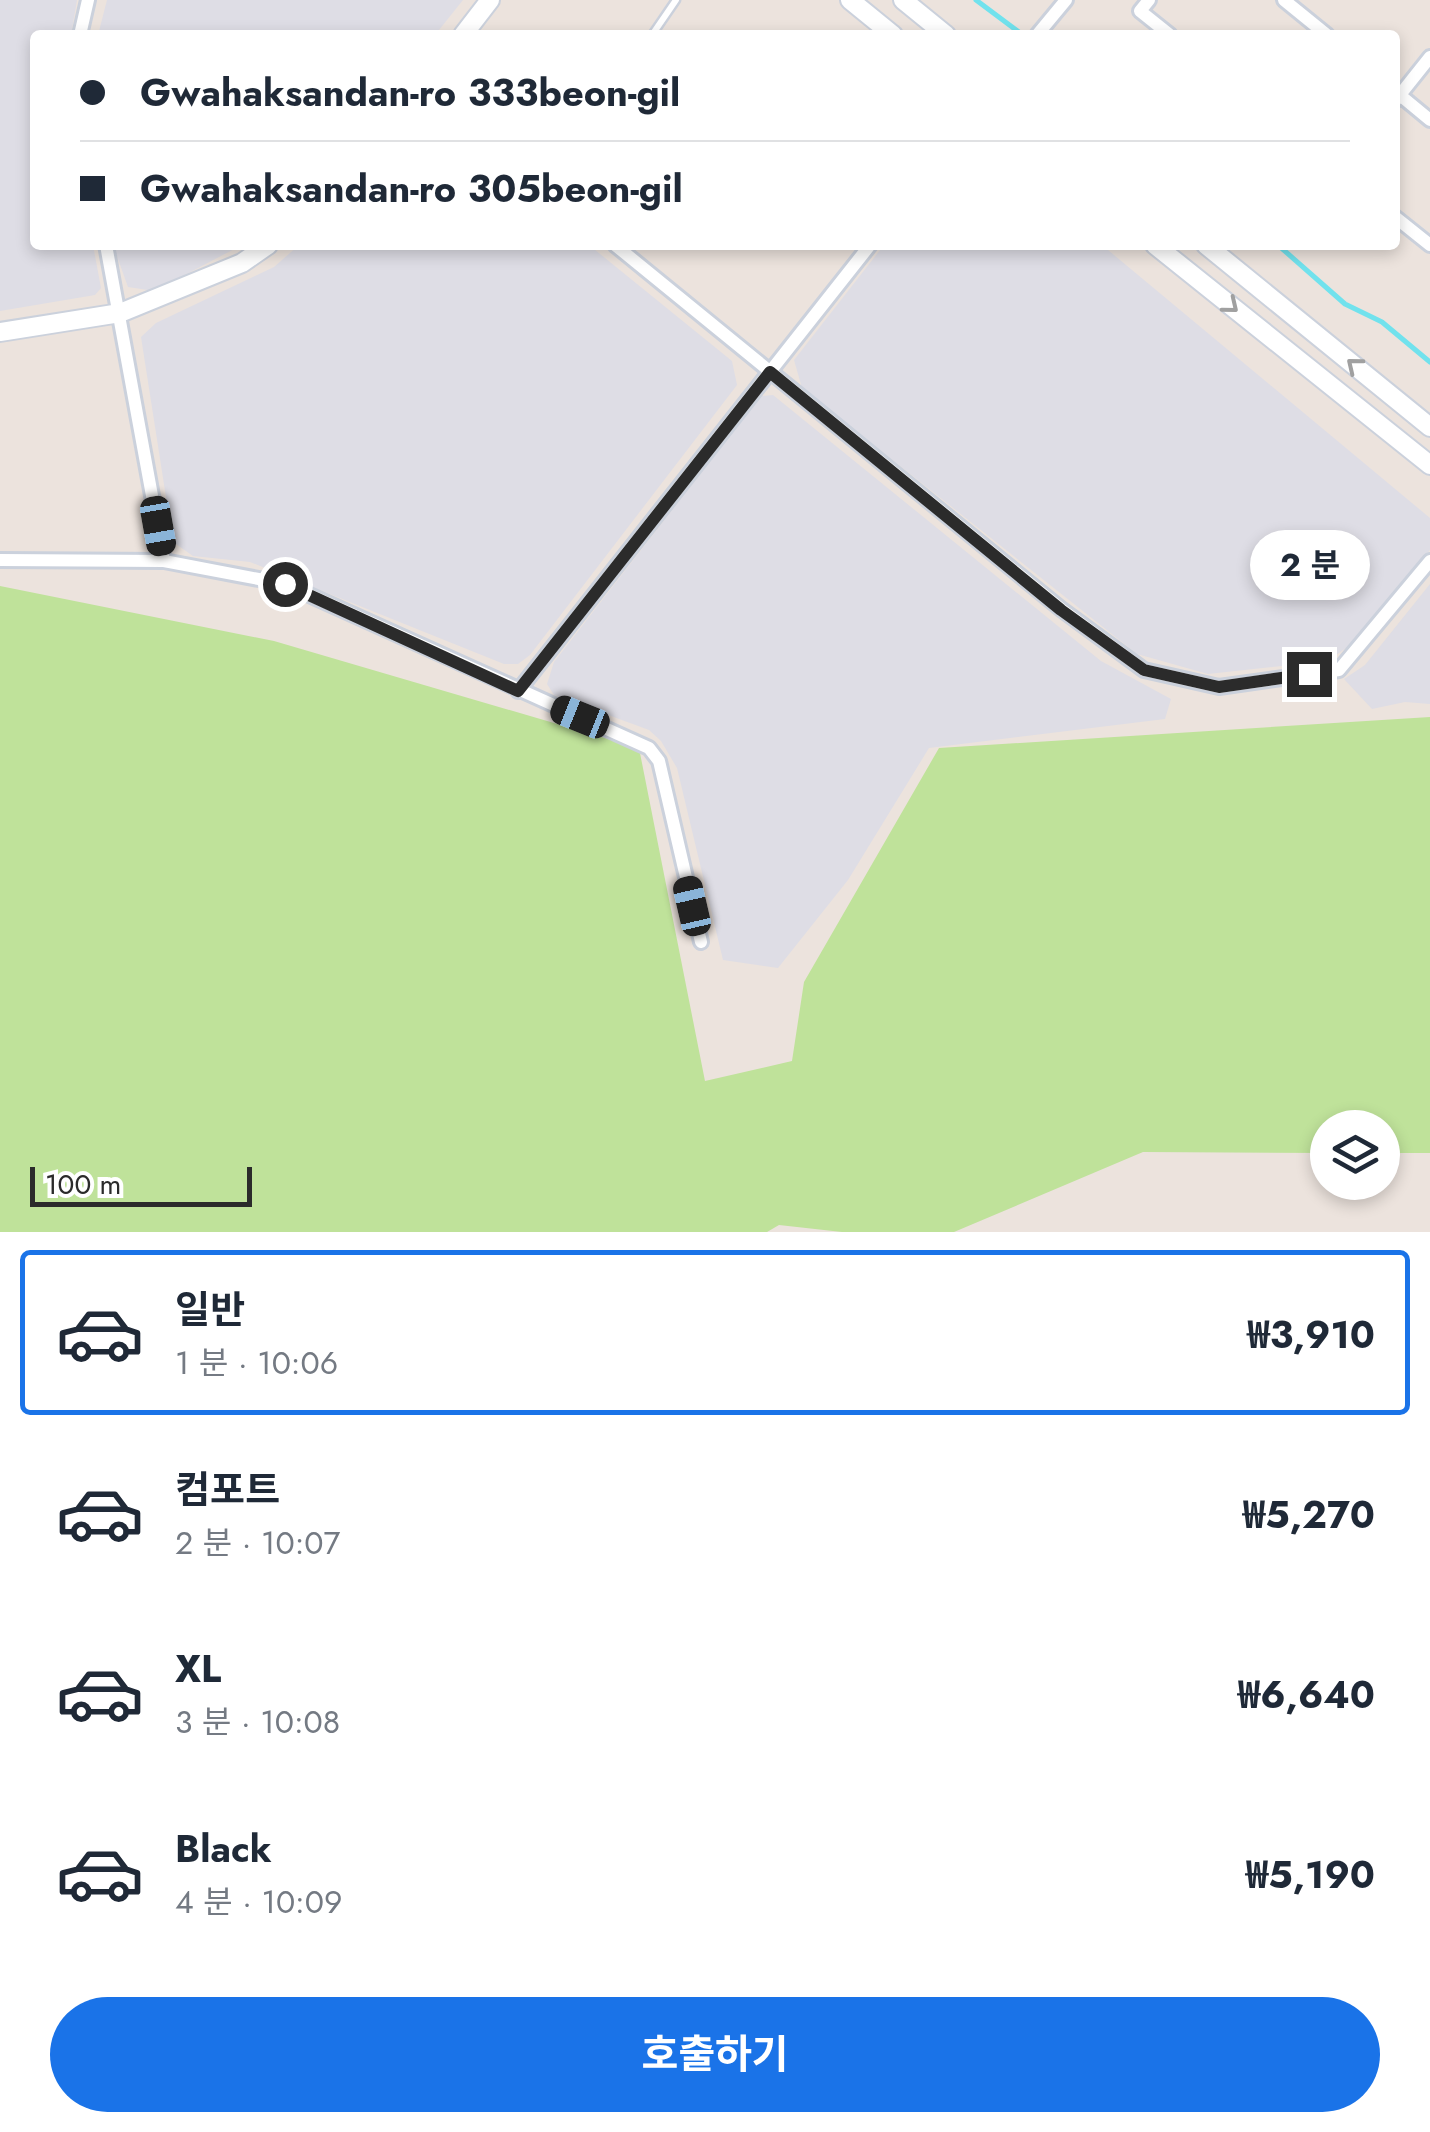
<!DOCTYPE html>
<html lang="ko">
<meta charset="utf-8">
<style>
body{margin:0;font-family:Jost,"Noto Sans KR",sans-serif;background:#f2f2f3;color:#1f2937;height:100vh;display:flex;flex-direction:column;font-size:38px;white-space:nowrap}
*{box-sizing:border-box;margin:0}
p{font-size:32px;color:#747a83}
.icon{flex:none;width:55px;height:55px;fill:none;stroke:currentColor;stroke-width:2;stroke-linecap:round;stroke-linejoin:round}
.map{position:relative;height:1232px;overflow:hidden}
.details{display:flex;flex-direction:column;background:#fff;flex:1}
.details>*{flex:none}
.top-card{position:absolute;left:30px;top:30px;width:1370px;height:220px;border-radius:10px;box-shadow:0 5px 15px #0003;display:grid;align-content:center;height:220px;padding:0 50px;background:#fff}
.buttons{position:absolute;left:1310px;top:1110px;display:grid;gap:20px}
.buttons a{display:grid;place-items:center;width:90px;height:90px;border-radius:50%;background:#fff;box-shadow:0 5px 15px #0003;font-size:50px}
.scale{position:absolute;left:30px;bottom:25px;width:222px;box-sizing:border-box;padding-left:10px;border:5px solid #2b2b2b;border-top:0;font-size:28px;line-height:35px;white-space:nowrap;color:#2b2b2b;-webkit-text-stroke:8px #fff;paint-order:stroke}
.end{position:absolute;width:45px;height:45px;margin:-22px;border:12px solid #2b2b2b;background:#fff;box-shadow:0 0 0 5px #fff}
.from{border-radius:50%}
.bubble{position:absolute;height:70px;border-radius:35px;background:#fff;box-shadow:0 5px 15px #0003;font-size:32px;font-weight:700;line-height:70px;text-align:center}
.car{position:absolute;width:30px;height:60px;margin:-30px -15px;border-radius:12px;box-shadow:0 0 8px 2px #0007;background:linear-gradient(#222 24%,#8ab4d8 0 40%,#222 0 76%,#8ab4d8 0 86%,#222 0)}
.top-card b{display:flex;align-items:center;gap:35px;height:95px;font-size:38px}
.top-card b+b{border-top:2px solid #e0e1e3}
.top-card i{width:25px;height:25px;background:#1f2937}
ul{padding:18px 0 0;list-style:none}
li{display:flex;align-items:center;gap:30px;height:165px;margin:0 20px 15px;padding:0 30px;border:5px solid transparent;border-radius:10px}
li div{flex:1}
li b{display:block;font-size:38px}
li em{font-style:normal;font-weight:700}
li.selected{border-color:#1a73e8}
li>.icon{width:90px;height:90px;stroke-width:1.5}
.button{display:flex;gap:20px;margin-top:auto;padding:20px 50px}
.button a{flex:1;height:115px;border-radius:60px;background:#1a73e8;color:#fff;font-size:40px;font-weight:700;line-height:115px;text-align:center}
.map>svg:first-child{display:block}
.industrial{fill:#dedde5}
.green{fill:#bfe29a}
.lines{fill:none;stroke-linecap:round;stroke-linejoin:round}
.stream{stroke:#71e2ed;stroke-width:5}
.lane-casing{stroke:#cbd1dc;stroke-width:11}
.street-casing{stroke:#cbd1dc;stroke-width:18}
.secondary-casing{stroke:#cbd1dc;stroke-width:22}
.lane{stroke:#fff;stroke-width:6}
.street{stroke:#fff;stroke-width:12}
.secondary{stroke:#fff;stroke-width:18}
.oneway{stroke:#a0a0a0}
.route{stroke:#2b2b2b;stroke-width:12}
</style>
<div class="map">
<svg width="1430" height="1232" viewBox="0 0 1430 1232">
<rect width="100%" height="100%" fill="#ece3dd"/>
<!-- industrial -->
<g class="industrial">
<path d="M0,0H77L71,35H35V245H93L101,288L95,295L0,311Z"/>
<path d="M107,0H463L435,35H98Z"/>
<path d="M113,245H242L154,291L128,287Z"/>
<path d="M299,245H589L732,361L737,385L530,655L518,664H504L250,562L193,556L173,542L141,337L156,323L274,267Z"/>
<path d="M884,245H1102L1430,518V550L1354,642L1328,661L1208,674L1137,654L802,388L794,360Z"/>
<path d="M773,395L1101,661L1171,699L1165,719L929,748L848,880L778,968L723,960L677,768L661,741L649,730L554,695L547,684L554,662L761,396Z"/>
<path d="M1430,584V704L1405,702L1372,709L1344,679L1365,665Z"/>
</g>
<!-- green -->
<path class="green" d="M0,586L274,641L639,748L705,1081L792,1061L804,982L939,748L1430,717V1153H1383L1382,1128H1328L1327,1153L1143,1152L954,1232H842L779,1225L767,1232H0Z"/>
<g class="lines">
<!-- stream -->
<g class="stream">
<path d="M976,0L1023,35"/>
<path d="M1278,245L1345,304L1382,322L1430,362"/>
</g>
<defs>
<path id="lane" d="M652,35L676,0"/>
<g id="street">
<path d="M1149,0L1140,11L1170,35"/>
<path d="M1284,0L1327,35"/>
<path d="M80,35L88,0"/>
<path d="M1037,35L1066,0"/>
<path d="M1395,91L1430,120"/>
<path d="M1395,101L1430,57"/>
<path d="M1395,217L1430,245"/>
<path d="M106,245L164,561"/>
<path d="M615,245L1061,609L1144,670L1219,687L1339,670L1430,561"/>
<path d="M0,560L164,561L285,584L649,748L659,761L701,942"/>
<path d="M518,691L870,245"/>
</g>
<g id="secondary">
<path d="M850,0L893,35"/>
<path d="M903,0L946,35"/>
<path d="M463,35L490,0"/>
<path d="M1155,245L1430,465"/>
<path d="M1206,245L1430,427"/>
<path d="M0,332L120,313L242,263L268,245"/>
</g>
</defs>
<!-- lane casing -->
<use href="#lane" class="lane-casing"/>
<!-- street casing -->
<use href="#street" class="street-casing"/>
<!-- secondary casing -->
<use href="#secondary" class="secondary-casing"/>
<!-- lane -->
<use href="#lane" class="lane"/>
<!-- street -->
<use href="#street" class="street"/>
<!-- secondary -->
<use href="#secondary" class="secondary"/>
</g>
<!-- one-way arrows -->
<defs><path id="oneway-chevron" d="M-2-3.5L2.5 0L-2 3.5" fill="none" stroke-width="1.6" stroke-linecap="round" stroke-linejoin="round" transform="scale(2.5)"/></defs>
<g class="oneway">
<use href="#oneway-chevron" transform="translate(1231 306) rotate(39)"/>
<use href="#oneway-chevron" transform="translate(1354 365) rotate(-141)"/>
</g>
<g class="lines">
<!-- route -->
<path class="route" d="M285,584L518,691L770,372L1061,610L1144,670L1219,687L1309,674"/>
</g>
</svg>
<div class="buttons">
<a><svg class="icon" aria-label="layers" viewBox="0 0 24 24"><path d="M12 4l9 5-9 5-9-5zM3 14l9 5 9-5"/></svg></a>
</div>
<div class="scale">100 m</div>
<i class="end from" style="left:285px;top:584px"></i>
<i class="end" style="left:1309px;top:674px"></i>
<div class="bubble" style="left:1250px;top:530px;width:120px">2 분</div>
<i class="car" style="left:158px;top:526px;rotate:170deg"></i>
<i class="car" style="left:580px;top:717px;rotate:292deg"></i>
<i class="car" style="left:692px;top:906px;rotate:347deg"></i>
<div class="top-card">
<b><i class="from"></i>Gwahaksandan-ro 333beon-gil</b>
<b><i></i>Gwahaksandan-ro 305beon-gil</b>
</div>
</div>
<section class="details">
<ul>
<li class="selected"><svg class="icon" aria-label="car" viewBox="0 0 24 24"><path d="M5 17H2v-5l4-1 3-4h7l3 4 3 1v5h-3M9 17h6M6 11h13"/><circle cx="7" cy="17" r="2"/><circle cx="17" cy="17" r="2"/></svg><div><b>일반</b><p>1 분 · 10:06</p></div><em>₩3,910</em></li>
<li><svg class="icon" aria-label="car" viewBox="0 0 24 24"><path d="M5 17H2v-5l4-1 3-4h7l3 4 3 1v5h-3M9 17h6M6 11h13"/><circle cx="7" cy="17" r="2"/><circle cx="17" cy="17" r="2"/></svg><div><b>컴포트</b><p>2 분 · 10:07</p></div><em>₩5,270</em></li>
<li><svg class="icon" aria-label="car" viewBox="0 0 24 24"><path d="M5 17H2v-5l4-1 3-4h7l3 4 3 1v5h-3M9 17h6M6 11h13"/><circle cx="7" cy="17" r="2"/><circle cx="17" cy="17" r="2"/></svg><div><b>XL</b><p>3 분 · 10:08</p></div><em>₩6,640</em></li>
<li><svg class="icon" aria-label="car" viewBox="0 0 24 24"><path d="M5 17H2v-5l4-1 3-4h7l3 4 3 1v5h-3M9 17h6M6 11h13"/><circle cx="7" cy="17" r="2"/><circle cx="17" cy="17" r="2"/></svg><div><b>Black</b><p>4 분 · 10:09</p></div><em>₩5,190</em></li>
</ul>
<div class="button"><a>호출하기</a></div>
</section>
